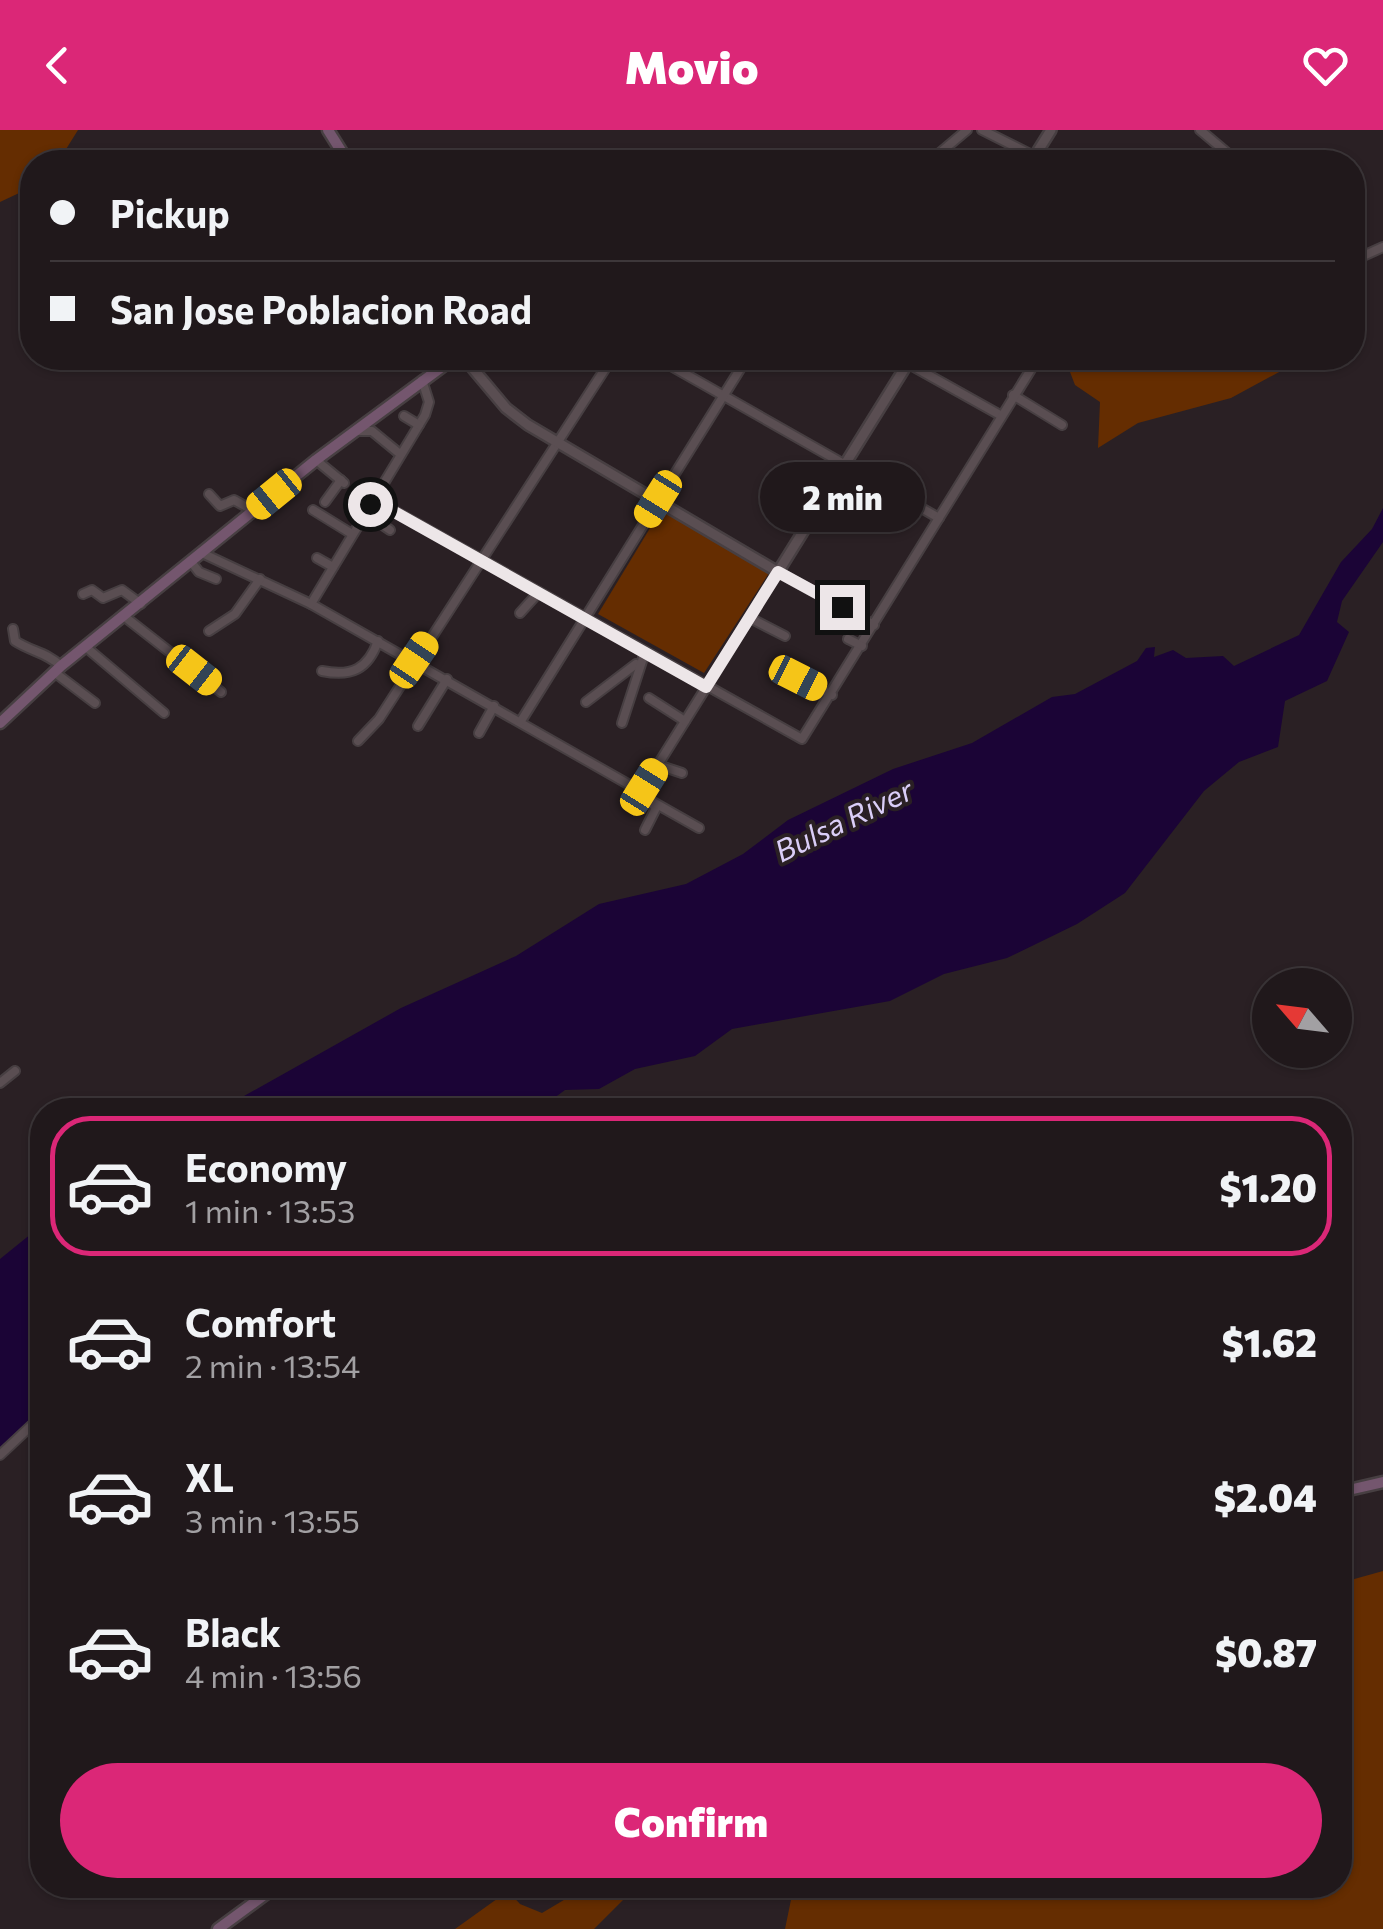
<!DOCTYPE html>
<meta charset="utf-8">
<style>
body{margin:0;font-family:Commissioner,sans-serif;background:#282124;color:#f1f3f6;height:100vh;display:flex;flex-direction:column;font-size:38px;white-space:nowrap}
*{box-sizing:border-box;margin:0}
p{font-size:32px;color:#a2a0a3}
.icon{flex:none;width:55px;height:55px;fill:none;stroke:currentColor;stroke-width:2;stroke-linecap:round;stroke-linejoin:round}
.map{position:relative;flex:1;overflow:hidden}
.details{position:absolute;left:30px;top:968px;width:1322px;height:800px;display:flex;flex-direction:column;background:#20181b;border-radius:40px;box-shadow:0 2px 8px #0004,0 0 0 2px #3d373a}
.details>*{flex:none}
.guide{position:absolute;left:20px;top:20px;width:1345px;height:220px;border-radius:40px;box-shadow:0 2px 8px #0004,0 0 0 2px #3d373a;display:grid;align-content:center;height:220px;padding:0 30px;background:#20181b}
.needle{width:65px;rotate:298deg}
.tools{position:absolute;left:1252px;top:838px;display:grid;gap:20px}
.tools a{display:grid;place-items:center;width:100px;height:100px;border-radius:50%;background:#20181b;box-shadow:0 2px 8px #0004,0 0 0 2px #3d373a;font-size:50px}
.end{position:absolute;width:45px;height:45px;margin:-22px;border:12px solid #ede6e8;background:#111;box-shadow:0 0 0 5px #111}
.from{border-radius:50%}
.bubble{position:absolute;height:70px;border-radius:35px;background:#20181b;box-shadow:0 2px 8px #0004,0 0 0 2px #3d373a;font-size:32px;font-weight:800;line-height:70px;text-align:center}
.car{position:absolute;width:30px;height:60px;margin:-30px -15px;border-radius:12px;box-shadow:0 0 8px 2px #0007;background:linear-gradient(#f5c518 24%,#345 0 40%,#f5c518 0 76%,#345 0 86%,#f5c518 0)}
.guide b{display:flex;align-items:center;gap:35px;height:95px;font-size:38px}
.guide b+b{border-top:2px solid #3d373a}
.guide i{width:25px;height:25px;background:#f1f3f6}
ul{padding:18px 0 0;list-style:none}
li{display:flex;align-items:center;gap:30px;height:140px;margin:0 20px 15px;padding:0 10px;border:5px solid transparent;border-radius:40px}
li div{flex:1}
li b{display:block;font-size:38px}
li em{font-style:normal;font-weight:800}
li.selected{border-color:#db2777}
li>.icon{width:90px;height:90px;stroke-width:1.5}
.action{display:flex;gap:20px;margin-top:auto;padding:20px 30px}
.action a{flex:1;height:115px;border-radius:60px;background:#db2777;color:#fff;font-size:40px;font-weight:800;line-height:115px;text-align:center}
header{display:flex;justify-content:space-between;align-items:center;height:130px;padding:0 30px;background:#db2777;color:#fff;font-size:45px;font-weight:800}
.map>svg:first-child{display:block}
.green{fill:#652d01}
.water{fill:#1b0436}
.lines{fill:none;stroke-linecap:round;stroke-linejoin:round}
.minor-casing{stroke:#473f42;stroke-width:12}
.tertiary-casing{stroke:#473f42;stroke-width:14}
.secondary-casing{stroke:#473f42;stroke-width:15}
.minor{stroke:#5a4e52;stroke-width:8}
.tertiary{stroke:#5a4e52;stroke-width:9}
.secondary{stroke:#74566e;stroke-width:10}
.route{stroke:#ede6e8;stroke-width:12}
.labels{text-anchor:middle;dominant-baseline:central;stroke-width:8;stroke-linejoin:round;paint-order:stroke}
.water-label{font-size:30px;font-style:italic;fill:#dacef7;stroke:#2a2024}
</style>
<header><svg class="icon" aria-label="back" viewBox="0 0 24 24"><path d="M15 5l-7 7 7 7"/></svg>Movio<svg class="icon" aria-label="heart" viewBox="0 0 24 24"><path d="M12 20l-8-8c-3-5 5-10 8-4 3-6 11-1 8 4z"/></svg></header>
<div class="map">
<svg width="1383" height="1799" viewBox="0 0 1383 1799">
<rect width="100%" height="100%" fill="#2a2024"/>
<!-- green -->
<g class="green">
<path d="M0,0H78L58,32H32V57L0,72Z"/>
<path d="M1065,229L1303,228V229L1231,268L1138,293L1098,318L1100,272L1075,255Z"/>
<path d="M661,380L769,443L704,543L598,484Z"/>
<path d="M1383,1441V1799H785L794,1755H1340V1453Z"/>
<path d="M589,1755H638L594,1799H455L508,1761L520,1774L542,1783Z"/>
</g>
<!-- water -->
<g class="water">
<path d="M1383,378V412L1342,471L1337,492L1349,502L1327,551L1285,571L1278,617L1239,632L1204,661L1125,763L1077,794L1007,828L944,844L890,871L732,899L695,926L635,939L599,959L565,960L538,980H219L401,878L516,826L599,774L686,754L743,724L788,690L893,639L972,613L1052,567L1075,564L1137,531L1146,518L1155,517L1154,527L1173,520L1186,528L1223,526L1234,536L1299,505L1341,432L1372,399Z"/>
<path d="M42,1095V1263L32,1290L0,1320V1129Z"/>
</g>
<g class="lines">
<defs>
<g id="minor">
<path d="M982,0L1046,32"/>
<path d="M1200,0L1238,32"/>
<path d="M929,32L967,0"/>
<path d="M1352,131L1383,117"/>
<path d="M657,228L939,388"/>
<path d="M898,228L1000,285"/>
<path d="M422,250L429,272L425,285L311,474L635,658L644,657L778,442L874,495"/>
<path d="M1013,265L1062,295"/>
<path d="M404,286L419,295"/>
<path d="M358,301H372L400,324"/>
<path d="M316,330L344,353"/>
<path d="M356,363L370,374"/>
<path d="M209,364L220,376L234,370L254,381"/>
<path d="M373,369L802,609L1038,228"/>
<path d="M325,372L341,350"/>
<path d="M313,380L352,404"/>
<path d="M365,383L390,400"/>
<path d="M204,424L311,474"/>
<path d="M317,428L333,437"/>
<path d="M192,433L199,442L216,449"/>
<path d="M83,464L92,460L103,468L122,460L141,474"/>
<path d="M520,483L539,462"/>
<path d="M125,487L221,562"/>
<path d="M750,488L785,506"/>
<path d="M13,499L15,511C32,522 46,522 61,536"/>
<path d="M209,501L235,484L260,449"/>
<path d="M848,509L862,516"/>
<path d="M87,518L164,583"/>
<path d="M322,541C352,547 368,539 378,511"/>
<path d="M54,542L95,573"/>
<path d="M798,548L832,565"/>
<path d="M649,568L685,591"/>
<path d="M586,572L636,534"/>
<path d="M521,591L747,228"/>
<path d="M622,593L645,522"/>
<path d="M418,596L447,549"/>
<path d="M479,603L494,576"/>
<path d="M358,611L379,589L612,228"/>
<path d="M658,635L682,643"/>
<path d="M639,659L656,678L645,700"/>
<path d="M653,672L699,698"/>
<path d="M0,953L15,941"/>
<path d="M0,1325L34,1293L42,1271"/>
</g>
<g id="tertiary">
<path d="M1031,32L1051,0"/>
<path d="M464,228L506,278L528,295L778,442L911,228"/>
</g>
<g id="secondary">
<path d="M328,0L348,32"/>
<path d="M0,593L61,536L316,330L454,228"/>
<path d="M1340,1362L1383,1352"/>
<path d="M218,1799L278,1755"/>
</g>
</defs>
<!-- minor casing -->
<use href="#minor" class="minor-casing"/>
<!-- tertiary casing -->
<use href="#tertiary" class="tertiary-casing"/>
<!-- secondary casing -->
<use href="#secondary" class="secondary-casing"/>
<!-- minor -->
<use href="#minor" class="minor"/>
<!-- tertiary -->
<use href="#tertiary" class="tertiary"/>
<!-- secondary -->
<use href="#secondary" class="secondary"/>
</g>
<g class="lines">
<!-- route -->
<path class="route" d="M370,374L373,370L706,557L778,442L842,477"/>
</g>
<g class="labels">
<!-- water labels -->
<g class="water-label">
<text transform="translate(843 689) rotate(-26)">Bulsa River</text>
</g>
</g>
</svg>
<div class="tools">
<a><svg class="needle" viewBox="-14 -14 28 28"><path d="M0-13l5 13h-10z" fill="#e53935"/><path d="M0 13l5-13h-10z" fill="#a2a0a3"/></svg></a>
</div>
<i class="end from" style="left:370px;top:374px"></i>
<i class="end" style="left:842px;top:477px"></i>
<div class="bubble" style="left:760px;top:332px;width:165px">2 min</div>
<i class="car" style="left:274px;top:364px;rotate:231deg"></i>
<i class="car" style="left:658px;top:369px;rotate:212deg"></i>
<i class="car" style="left:414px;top:530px;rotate:34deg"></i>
<i class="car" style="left:194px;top:540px;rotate:128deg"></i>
<i class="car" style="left:798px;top:548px;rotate:117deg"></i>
<i class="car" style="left:644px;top:657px;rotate:32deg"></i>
<div class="guide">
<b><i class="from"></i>Pickup</b>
<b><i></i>San Jose Poblacion Road</b>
</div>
<section class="details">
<ul>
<li class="selected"><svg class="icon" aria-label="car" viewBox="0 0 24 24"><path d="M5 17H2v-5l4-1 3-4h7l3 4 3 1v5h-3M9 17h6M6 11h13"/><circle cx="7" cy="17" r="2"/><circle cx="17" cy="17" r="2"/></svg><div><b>Economy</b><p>1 min · 13:53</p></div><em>$1.20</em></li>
<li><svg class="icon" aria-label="car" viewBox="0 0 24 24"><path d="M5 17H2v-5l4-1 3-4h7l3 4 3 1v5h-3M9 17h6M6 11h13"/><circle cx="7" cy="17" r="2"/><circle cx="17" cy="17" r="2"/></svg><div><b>Comfort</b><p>2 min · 13:54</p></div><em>$1.62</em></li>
<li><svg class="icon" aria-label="car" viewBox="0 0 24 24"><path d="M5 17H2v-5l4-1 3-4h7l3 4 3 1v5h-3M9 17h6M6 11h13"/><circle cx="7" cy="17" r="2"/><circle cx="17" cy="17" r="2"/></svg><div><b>XL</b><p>3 min · 13:55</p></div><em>$2.04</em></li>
<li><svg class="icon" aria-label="car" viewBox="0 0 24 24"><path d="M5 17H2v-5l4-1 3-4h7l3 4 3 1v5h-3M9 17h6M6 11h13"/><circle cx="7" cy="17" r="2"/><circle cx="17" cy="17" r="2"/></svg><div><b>Black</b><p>4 min · 13:56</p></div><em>$0.87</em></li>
</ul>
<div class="action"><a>Confirm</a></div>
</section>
</div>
